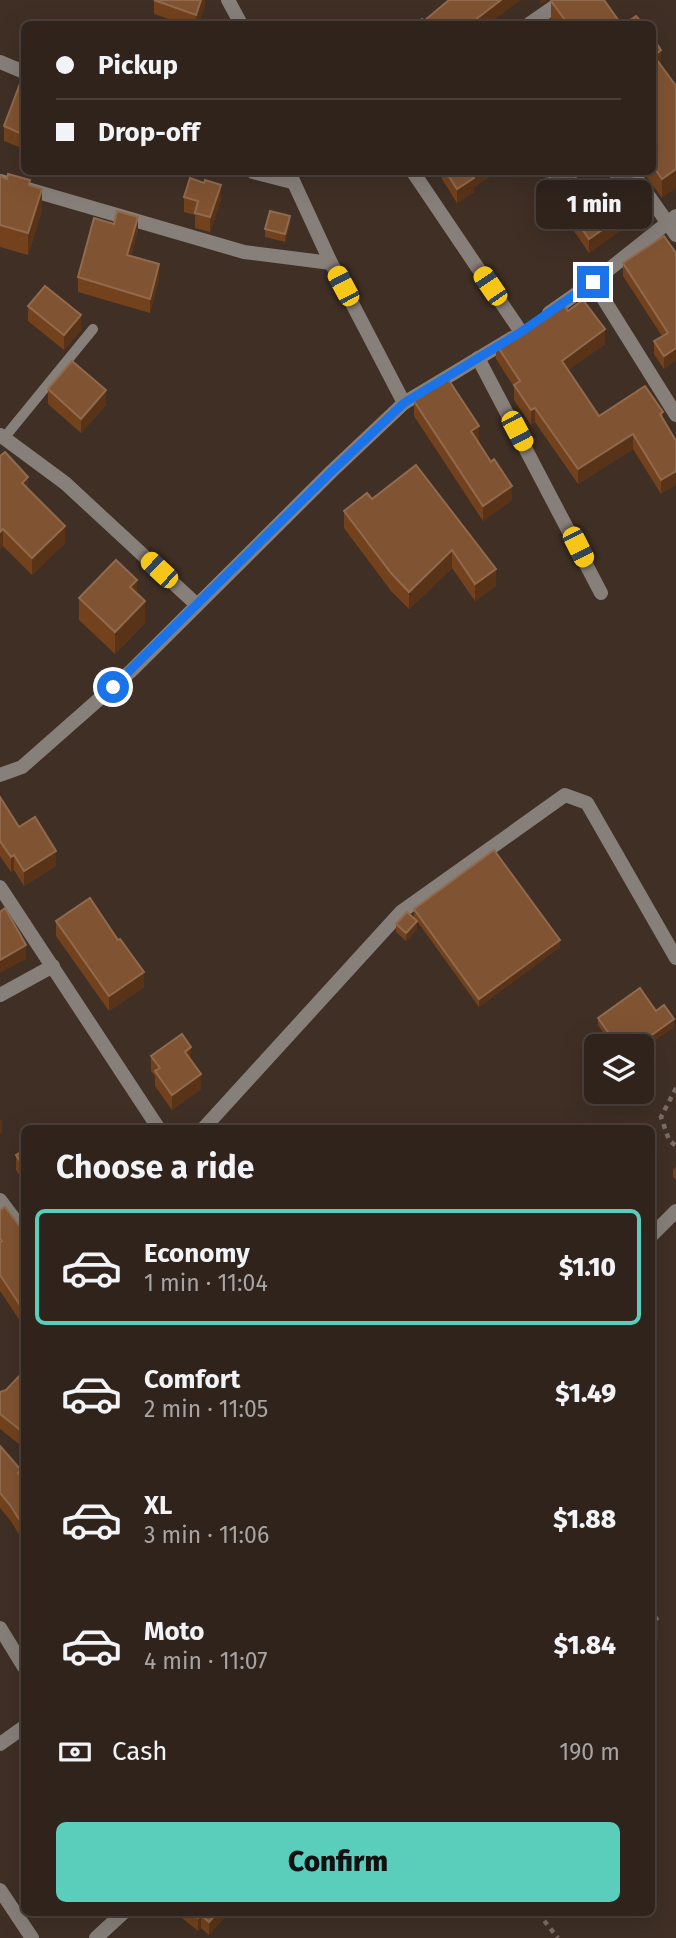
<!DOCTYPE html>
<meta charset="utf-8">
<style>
body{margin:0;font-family:"Fira Sans",sans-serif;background:#3b2f29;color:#f1f3f6;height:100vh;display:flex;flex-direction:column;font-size:26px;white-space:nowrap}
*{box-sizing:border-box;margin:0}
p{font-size:23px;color:#a7a4a3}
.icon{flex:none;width:38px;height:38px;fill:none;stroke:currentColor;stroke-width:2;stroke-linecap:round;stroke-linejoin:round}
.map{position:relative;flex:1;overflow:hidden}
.details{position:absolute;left:21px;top:1125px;width:634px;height:791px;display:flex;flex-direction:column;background:#2f231c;border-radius:10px;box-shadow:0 7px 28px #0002,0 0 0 2px #4a403b}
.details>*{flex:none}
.hud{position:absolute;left:21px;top:21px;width:635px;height:154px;border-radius:10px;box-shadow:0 7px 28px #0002,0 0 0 2px #4a403b;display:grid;align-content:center;height:154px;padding:0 35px;background:#2f231c}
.buttons{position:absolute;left:584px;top:1034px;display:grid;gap:14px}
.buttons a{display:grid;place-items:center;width:70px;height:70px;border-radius:10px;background:#2f231c;box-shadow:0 7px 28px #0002,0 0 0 2px #4a403b;font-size:35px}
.end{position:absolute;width:32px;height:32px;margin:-16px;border:9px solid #1a73e8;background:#fff;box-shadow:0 0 0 4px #fff}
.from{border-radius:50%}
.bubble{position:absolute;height:49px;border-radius:10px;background:#2f231c;box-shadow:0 7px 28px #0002,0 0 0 2px #4a403b;font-size:23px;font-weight:800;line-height:49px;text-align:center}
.car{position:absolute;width:21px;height:42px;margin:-21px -10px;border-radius:9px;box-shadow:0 0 5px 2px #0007;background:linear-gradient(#f5c518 24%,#345 0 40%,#f5c518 0 76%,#345 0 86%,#f5c518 0)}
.hud b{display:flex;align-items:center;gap:24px;height:66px;font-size:26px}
.hud b+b{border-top:2px solid #4a403b}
.hud i{width:18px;height:18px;background:#f1f3f6}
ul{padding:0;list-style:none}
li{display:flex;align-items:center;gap:21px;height:116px;margin:0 14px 10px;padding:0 21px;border:4px solid transparent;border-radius:10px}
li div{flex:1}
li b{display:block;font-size:26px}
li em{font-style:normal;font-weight:800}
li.active{border-color:#5bcebb}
li>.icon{width:63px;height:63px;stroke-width:1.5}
h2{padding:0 35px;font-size:32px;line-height:84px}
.pay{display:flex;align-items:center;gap:18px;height:77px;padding:0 35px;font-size:26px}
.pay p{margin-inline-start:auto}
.action{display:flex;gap:14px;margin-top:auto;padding:14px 35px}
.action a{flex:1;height:80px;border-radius:10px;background:#5bcebb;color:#111;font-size:28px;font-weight:800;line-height:80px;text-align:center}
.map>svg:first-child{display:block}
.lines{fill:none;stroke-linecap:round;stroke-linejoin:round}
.path{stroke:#7a6c64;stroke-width:4.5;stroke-dasharray:5 5;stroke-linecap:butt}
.service{stroke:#877f79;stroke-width:10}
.minor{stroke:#877f79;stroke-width:14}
.wall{fill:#73421d}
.shaded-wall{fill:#593318}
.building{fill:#805332;stroke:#916a4d;stroke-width:2}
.route{stroke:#1a73e8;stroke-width:9}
</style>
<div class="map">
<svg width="676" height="1938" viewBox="0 0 676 1938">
<rect width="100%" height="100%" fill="#3f2f25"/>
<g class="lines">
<!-- path -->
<g class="path">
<path d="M676,1088L661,1117L669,1140L676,1146"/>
<path d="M538,1913L558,1938"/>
</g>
<!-- service -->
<path class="service" d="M4,438L93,329"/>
<!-- minor -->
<g class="minor">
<path d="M228,0L241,24"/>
<path d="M529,24L564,0"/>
<path d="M0,62L24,72"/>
<path d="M253,172L292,182"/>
<path d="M289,172L331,263L404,403"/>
<path d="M413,172L521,332"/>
<path d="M632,172L676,235"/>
<path d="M0,181L244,252L331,263"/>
<path d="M593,282L676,415"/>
<path d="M549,313L593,282L676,216"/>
<path d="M478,358L601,593"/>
<path d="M0,435L65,483L197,605"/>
<path d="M0,775L22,767L131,671L332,471L404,403L512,338"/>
<path d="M0,887L159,1129"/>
<path d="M0,995L53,966"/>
<path d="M203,1129L401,912L565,795L587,803L676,958"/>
<path d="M0,1200L24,1232"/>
<path d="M651,1236L676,1211"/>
<path d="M0,1628L24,1667"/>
<path d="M0,1744L24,1727"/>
<path d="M0,1890L32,1938"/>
<path d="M96,1938L123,1913"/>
</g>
</g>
<!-- wall -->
<g class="wall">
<path d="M154,0H205V6L198,24H183L154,14Z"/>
<path d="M551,1L621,24H554L551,20Z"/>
<path d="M653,38L661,66L676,86L662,198L643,172H653Z"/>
<path d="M24,73V149L4,141V126Z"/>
<path d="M442,172H497L474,187V192L457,203L442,179Z"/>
<path d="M545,172H572L588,196L647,210L632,222L589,253L548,193V188L545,183Z"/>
<path d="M0,176L30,185L42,210L28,255L0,247Z"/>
<path d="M184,197L221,200L210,232L195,228V215L184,212Z"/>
<path d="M290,224L285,242L265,237V229Z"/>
<path d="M138,231L131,256L159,279L150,313L78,292V277Z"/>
<path d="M676,253V360L664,369L654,354V341L662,336L623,276V263Z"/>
<path d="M28,306L81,330L64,350L28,321Z"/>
<path d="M568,311L605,344L568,370L599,416L663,412L661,494L633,449L578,484L535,422L531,425L514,400V387L496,359V344Z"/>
<path d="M48,389L106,405L81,433L48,404Z"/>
<path d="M414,401L479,440L477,441L512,500L483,521L414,416Z"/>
<path d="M0,456L28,489L65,543L32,575L3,546Z"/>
<path d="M416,465L496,586L475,601L452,568L409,609L391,591L344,528V511L372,499Z"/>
<path d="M79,598L145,623L115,654L79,620Z"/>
<path d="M0,797L19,827L56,866L24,886L14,870L11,872L0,856Z"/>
<path d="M414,909L560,947L479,1007L417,921V929L406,941L396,932V924L416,920L414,917Z"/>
<path d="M56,921L144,987L109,1011L56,936Z"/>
<path d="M656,1011L674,1027L652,1042L654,1052L642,1060V1046H613L598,1025V1018Z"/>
<path d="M151,1056L191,1061L201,1089L172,1110L155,1086V1076L151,1071Z"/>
<path d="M24,1150V1182L16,1170V1155Z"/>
<path d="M676,1167V1180L673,1177V1170Z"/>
<path d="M0,1210L24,1232V1327L0,1291Z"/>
<path d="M24,1328V1349L22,1346V1330Z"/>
<path d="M24,1371V1448L0,1429V1392L6,1390Z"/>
<path d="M0,1446L24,1480V1542L10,1520L0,1508Z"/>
<path d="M176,1913H224V1918L209,1935L201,1928L198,1931Z"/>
</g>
<!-- shaded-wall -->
<g class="shaded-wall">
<path d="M201,0H205V6L198,24H196V15Z"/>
<path d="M501,0H521L488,24H475V20Z"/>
<path d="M540,0H547L540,5Z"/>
<path d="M661,50V69L654,56Z"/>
<path d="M676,169V188L662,198V179Z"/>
<path d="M477,172H497L474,187V192L457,203V189Z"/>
<path d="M221,185V200L210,232V217Z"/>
<path d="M42,189V210L28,255V233Z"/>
<path d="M647,196V210L632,222L589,253V239Z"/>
<path d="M290,216V224L285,242V234Z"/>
<path d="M138,217V231L127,269V255Z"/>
<path d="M159,264V279L150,313V299Z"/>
<path d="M81,315V330L64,350V335Z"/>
<path d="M605,329V344L562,375V361Z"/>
<path d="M676,348V360L664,369V356Z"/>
<path d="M106,390V405L81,433V419Z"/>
<path d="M535,408V422L531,425V410Z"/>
<path d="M479,426V440L471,445V431Z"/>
<path d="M633,434V449L578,484V469Z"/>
<path d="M676,471V485L661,494V480Z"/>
<path d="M28,477V494L22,483Z"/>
<path d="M512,486V500L483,521V506Z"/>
<path d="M65,526V543L32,575V558Z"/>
<path d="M3,529V546L0,549V532Z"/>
<path d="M452,550V568L409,609V592Z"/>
<path d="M496,569V586L475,601V584Z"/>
<path d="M137,580V601L130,587Z"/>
<path d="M145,601V623L115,654V632Z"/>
<path d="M56,851V866L24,886V871Z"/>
<path d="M14,855V870L11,872V857Z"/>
<path d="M417,921V929L406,941V933Z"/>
<path d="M560,940V947L479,1007V999Z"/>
<path d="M26,945V959L0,973V960Z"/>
<path d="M144,972V987L109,1011V996Z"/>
<path d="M674,1019V1027L649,1045V1037Z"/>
<path d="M654,1045V1052L642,1060V1053Z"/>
<path d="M191,1047V1062L185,1052Z"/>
<path d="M201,1074V1089L172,1110V1095Z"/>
<path d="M2,1119V1133L0,1134V1121Z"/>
<path d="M658,1619V1640L651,1645V1624Z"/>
<path d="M217,1913H224V1918L209,1935V1922Z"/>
<path d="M201,1915V1928L198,1931V1918Z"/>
</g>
<!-- building -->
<g class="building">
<path d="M154,0H201L196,15Z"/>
<path d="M449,0H501L475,20L477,23L475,24H415L422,19L424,21Z"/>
<path d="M553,0H604L621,24H579L576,21L570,24H568L551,1Z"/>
<path d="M636,16L643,24H625Z"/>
<path d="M653,38L661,50L654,56L676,86V169L662,179L653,166Z"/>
<path d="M24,73V135L4,126Z"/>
<path d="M446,172H477L472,175L474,178L457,189Z"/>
<path d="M546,172H572L588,196L619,172H629L647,196L632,209L589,239L548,179L550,178Z"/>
<path d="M8,174L30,180L29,185L42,189L28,233L0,225V176L7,179Z"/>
<path d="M190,178L204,183L205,180L221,185L210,217L195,213L198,201L184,197Z"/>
<path d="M117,211L138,217L127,255L159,264L150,299L78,277L94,218L114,224Z"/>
<path d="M270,211L290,216L285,234L265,229Z"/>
<path d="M664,236L676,253V348L664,356L654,341L668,333L623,263Z"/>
<path d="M45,286L81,315L64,335L28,306Z"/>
<path d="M583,300L605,329L562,361L599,416L645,386L663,412L660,414L676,441V471L661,480L633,434L578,469L535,408L531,410L514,385L520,381L496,344L518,330L520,333L562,302L568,311Z"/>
<path d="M72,361L106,390L81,419L48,389Z"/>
<path d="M448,379L479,426L471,431L491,462L494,459L512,486L483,506L414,401Z"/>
<path d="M5,452L28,477L22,483L65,526L32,558L3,529L0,532V456Z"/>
<path d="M416,465L496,569L475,584L452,550L409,592L391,573L344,511L367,493L372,499Z"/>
<path d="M116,560L137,580L130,587L145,601L115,632L79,598Z"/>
<path d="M0,797L19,827L35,817L56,851L24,871L14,855L11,857L0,841Z"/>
<path d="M494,850L560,940L479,999L414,909Z"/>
<path d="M90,898L118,940L120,939L144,972L109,996L56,921Z"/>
<path d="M5,908L26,945L0,960V912Z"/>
<path d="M407,912L417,921L406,933L396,924Z"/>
<path d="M640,988L656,1011L664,1005L674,1019L649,1037L654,1045L642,1053V1046H618L598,1018Z"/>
<path d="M182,1034L191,1047L185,1052L201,1074L172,1095L155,1071L160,1068L151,1056Z"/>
<path d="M24,1150V1167L16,1155Z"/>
<path d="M5,1207L24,1232V1311L0,1275V1242L2,1241L0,1238V1210Z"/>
<path d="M24,1371V1433L0,1414V1392L6,1390Z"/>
<path d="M0,1446L21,1470L18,1473L24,1480V1527L10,1505L0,1493Z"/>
<path d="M651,1608L658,1619L651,1624Z"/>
<path d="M192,1913H217L209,1922L201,1915L198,1918Z"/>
</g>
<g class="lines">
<!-- route -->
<path class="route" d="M113,687L332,471L404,403L521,332L593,282"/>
</g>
</svg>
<div class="buttons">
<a><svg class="icon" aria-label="layers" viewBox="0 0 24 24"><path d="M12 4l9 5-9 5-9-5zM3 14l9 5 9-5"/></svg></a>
</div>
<i class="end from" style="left:113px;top:687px"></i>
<i class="end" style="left:593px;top:282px"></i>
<div class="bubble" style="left:536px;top:180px;width:116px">1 min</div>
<i class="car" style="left:343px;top:286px;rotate:332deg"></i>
<i class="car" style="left:490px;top:286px;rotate:326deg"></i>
<i class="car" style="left:517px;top:431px;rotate:152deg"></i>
<i class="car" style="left:578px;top:547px;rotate:153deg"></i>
<i class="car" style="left:159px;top:570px;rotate:313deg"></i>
<div class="hud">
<b><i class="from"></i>Pickup</b>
<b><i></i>Drop-off</b>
</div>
<section class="details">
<h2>Choose a ride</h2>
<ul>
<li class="active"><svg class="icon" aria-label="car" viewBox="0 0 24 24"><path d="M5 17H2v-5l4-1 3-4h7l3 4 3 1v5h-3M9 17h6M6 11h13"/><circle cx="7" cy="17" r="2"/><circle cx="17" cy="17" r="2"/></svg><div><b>Economy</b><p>1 min · 11:04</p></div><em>$1.10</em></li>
<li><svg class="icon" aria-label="car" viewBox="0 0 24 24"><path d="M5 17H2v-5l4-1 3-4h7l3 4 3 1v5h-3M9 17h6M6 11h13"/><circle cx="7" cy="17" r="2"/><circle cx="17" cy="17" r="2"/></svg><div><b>Comfort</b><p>2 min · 11:05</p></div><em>$1.49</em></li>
<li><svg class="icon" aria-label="car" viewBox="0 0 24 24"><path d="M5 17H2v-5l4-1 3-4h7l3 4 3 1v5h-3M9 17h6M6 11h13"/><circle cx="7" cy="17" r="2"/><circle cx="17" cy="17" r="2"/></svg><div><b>XL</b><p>3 min · 11:06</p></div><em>$1.88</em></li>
<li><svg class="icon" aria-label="car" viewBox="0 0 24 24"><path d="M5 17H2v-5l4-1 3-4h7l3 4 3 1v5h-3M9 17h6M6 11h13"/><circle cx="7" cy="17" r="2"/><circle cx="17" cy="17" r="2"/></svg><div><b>Moto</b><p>4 min · 11:07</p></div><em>$1.84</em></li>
</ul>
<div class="pay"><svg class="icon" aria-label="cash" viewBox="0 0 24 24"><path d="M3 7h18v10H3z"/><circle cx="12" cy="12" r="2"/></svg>Cash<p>190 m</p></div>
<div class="action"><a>Confirm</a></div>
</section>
</div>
